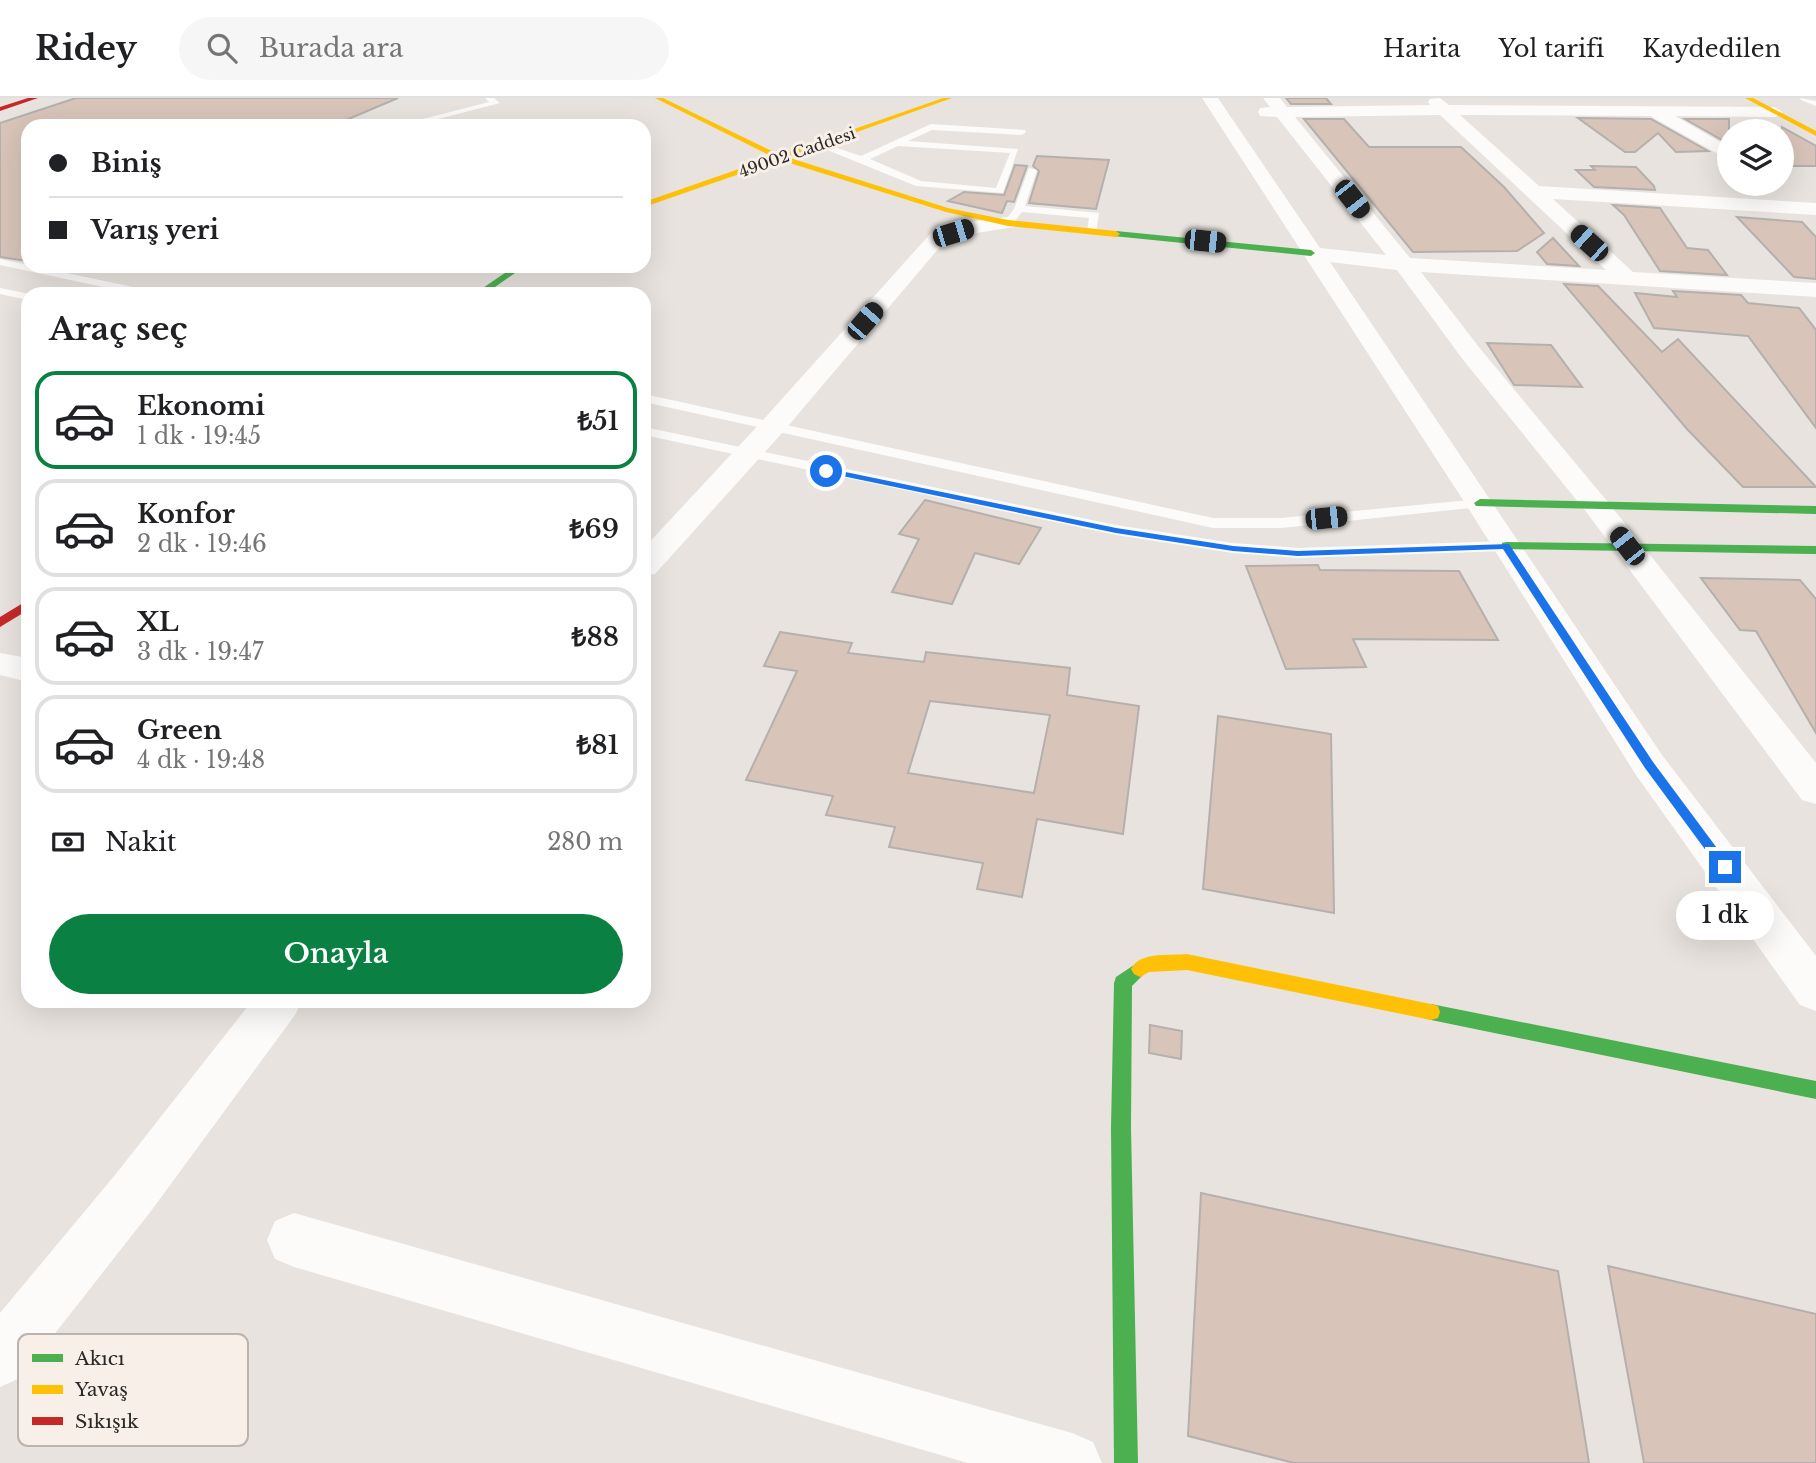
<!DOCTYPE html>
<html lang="tr">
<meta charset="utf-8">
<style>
body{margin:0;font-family:"Libre Baskerville",serif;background:#f6f6f6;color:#202124;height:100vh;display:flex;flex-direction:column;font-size:26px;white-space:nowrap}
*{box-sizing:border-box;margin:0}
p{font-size:23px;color:#757577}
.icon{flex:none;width:38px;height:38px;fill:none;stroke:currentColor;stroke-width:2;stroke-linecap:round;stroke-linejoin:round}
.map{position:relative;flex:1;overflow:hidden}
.side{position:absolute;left:21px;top:189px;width:630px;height:721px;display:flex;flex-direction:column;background:#fff;border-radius:21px;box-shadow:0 7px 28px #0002}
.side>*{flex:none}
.banner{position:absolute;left:21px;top:21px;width:630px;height:154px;border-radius:21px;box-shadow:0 7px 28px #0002;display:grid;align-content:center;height:154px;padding:0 28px;background:#fff}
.controls{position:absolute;left:1717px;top:21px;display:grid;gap:14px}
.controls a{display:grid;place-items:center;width:77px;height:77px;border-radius:50%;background:#fff;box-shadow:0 7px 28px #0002;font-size:35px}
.end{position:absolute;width:32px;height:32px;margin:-16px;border:9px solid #1a73e8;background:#fff;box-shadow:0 0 0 4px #fff}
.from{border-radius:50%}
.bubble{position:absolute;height:49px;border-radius:24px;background:#fff;box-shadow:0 7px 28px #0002;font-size:23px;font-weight:600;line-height:49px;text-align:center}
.car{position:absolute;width:21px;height:42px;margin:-21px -10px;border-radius:9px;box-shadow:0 0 5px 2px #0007;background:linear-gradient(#222 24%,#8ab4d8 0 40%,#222 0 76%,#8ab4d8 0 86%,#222 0)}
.banner b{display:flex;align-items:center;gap:24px;height:66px;font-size:26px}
.banner b+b{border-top:2px solid #e0e0e0}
.banner i{width:18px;height:18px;background:#202124}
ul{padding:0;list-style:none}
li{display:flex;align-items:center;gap:21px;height:98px;margin:0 14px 10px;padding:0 14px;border:4px solid #e0e0e0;border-radius:21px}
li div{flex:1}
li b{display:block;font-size:26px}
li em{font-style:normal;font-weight:600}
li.on{border-color:#0b8043}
li>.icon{width:63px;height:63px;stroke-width:1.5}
h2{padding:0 28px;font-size:32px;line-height:84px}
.pay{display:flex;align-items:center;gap:18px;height:77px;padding:0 28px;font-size:26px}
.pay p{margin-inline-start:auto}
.action{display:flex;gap:14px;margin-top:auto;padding:14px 28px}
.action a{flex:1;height:80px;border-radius:42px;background:#0b8043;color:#fff;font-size:28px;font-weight:600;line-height:80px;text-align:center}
header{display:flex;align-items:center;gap:42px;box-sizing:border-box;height:98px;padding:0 35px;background:#fff;border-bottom:2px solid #e0e0e0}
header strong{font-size:33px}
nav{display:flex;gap:38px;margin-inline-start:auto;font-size:24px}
.search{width:490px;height:63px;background:#f6f6f6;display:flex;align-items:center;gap:18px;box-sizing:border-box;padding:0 24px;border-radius:38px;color:#757577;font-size:26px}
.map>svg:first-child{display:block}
.building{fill:#d8c4b9;stroke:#b4b0ad;stroke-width:2;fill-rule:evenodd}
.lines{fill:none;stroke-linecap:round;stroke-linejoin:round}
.lane{fill:#fcfbfa;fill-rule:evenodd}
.street{fill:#fcfbfa;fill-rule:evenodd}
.fast{fill:#4caf50;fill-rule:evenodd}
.slow{fill:#ffc107;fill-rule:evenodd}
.jam{fill:#c62828;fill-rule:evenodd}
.route{fill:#1a73e8}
.labels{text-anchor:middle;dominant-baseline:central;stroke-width:6;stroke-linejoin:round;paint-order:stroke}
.far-street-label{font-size:16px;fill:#2b2825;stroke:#f8efe8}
.key{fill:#f8efe8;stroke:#bab3ae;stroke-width:2}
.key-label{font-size:19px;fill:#2b2825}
</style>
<header>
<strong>Ridey</strong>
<div class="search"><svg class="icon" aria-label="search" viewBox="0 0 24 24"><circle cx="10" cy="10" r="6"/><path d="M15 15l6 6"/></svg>Burada ara</div>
<nav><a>Harita</a><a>Yol tarifi</a><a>Kaydedilen</a></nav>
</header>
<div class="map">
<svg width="1816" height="1365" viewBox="0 0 1816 1365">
<rect width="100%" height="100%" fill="#e8e3de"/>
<!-- building -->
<g class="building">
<path d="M76,0H398L332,28H28V163L0,159V25Z"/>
<path d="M1286,0H1326L1331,6H1291Z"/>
<path d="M1578,20L1651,21L1708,53L1676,54L1658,35L1635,54H1625Z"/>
<path d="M1304,21H1344L1369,49H1461L1504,89L1544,135L1517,153L1413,154Z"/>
<path d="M1685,21H1729V46Z"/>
<path d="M1782,29L1816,48V68H1782Z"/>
<path d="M1037,58L1109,62L1096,111L1029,105L1039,73L1033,68Z"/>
<path d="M1015,67L1027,68L1014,104L1007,103L1002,115L948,103L964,94L1004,97Z"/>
<path d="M1591,68L1636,69L1654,88L1655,92L1594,89L1576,72H1595Z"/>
<path d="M1613,107L1660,110L1687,150L1708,152L1727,177L1660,173L1624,117Z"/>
<path d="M1737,119L1802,124L1816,139V181L1794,179Z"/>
<path d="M1553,140L1579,168L1547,166L1537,154Z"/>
<path d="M1564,186L1598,188L1662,254L1678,241L1816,389H1743L1687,331Z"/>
<path d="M1673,193L1741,197L1748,205L1799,210L1816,232V330L1748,238L1654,230L1635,195L1677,199Z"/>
<path d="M1487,245L1551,247L1582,289L1514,287Z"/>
<path d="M925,402L1041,430L1019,466L975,455L952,506L892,494L919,441L899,436Z"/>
<path d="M1318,467L1320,472L1459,473L1498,542L1353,541L1366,569L1286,571L1246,468Z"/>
<path d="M1701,480L1800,482L1816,501V635L1756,533L1740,532Z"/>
<path d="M780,534L852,545L848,555L924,564L926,554L1070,570L1067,597L1139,608L1123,736L1037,721L1022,799L977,791L983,765L889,749L895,729L826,717L833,698L746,682L797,573L764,568ZM930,603L1050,617L1034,695L908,675Z"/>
<path d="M1218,618L1331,636L1334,815L1203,791Z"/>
<path d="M1150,927L1182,933L1181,961L1149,955Z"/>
<path d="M1201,1095L1558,1173L1589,1365H1294L1188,1338Z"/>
<path d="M1608,1168L1816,1216V1365H1644Z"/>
</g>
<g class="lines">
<!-- lane -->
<g class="lane">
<path d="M485,0H494L500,5L411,28H396L489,4Z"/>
<path d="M1800,0L1816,3V8L1801,2Z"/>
<path d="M931,26L1025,32L1026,34L1022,37L932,32L908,43L1018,51L1003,95L916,88L815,47L819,44L861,58ZM898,48L1010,55L996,90L921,83L870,61Z"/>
<path d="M1029,70L1037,72L1025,108L1099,115L1096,135L1087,133L1089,120L1022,114L1012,127H1004L1003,125L1014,111Z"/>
<path d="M0,161L152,193L158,196H136L0,167Z"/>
<path d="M0,190L30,196L28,202L0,196Z"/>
<path d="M644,296L1213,420H1281L1480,401L1487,405L1480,409L1281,430H1213L644,304Z"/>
<path d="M644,329L1116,427L1233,445L1298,450L1506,443L1514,448L1506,453L1298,460L1233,455L1116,437L644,337Z"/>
</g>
<!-- street -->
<g class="street">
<path d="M1202,0H1218L1320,150L1386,157L1277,19L1260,18L1258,14L1260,10L1270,9L1263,0H1280L1287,9L1430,7L1428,4L1430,1L1440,0L1449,7L1775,9L1783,14L1775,19L1675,18L1729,49V62L1650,18L1460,17L1539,88L1816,105V117L1553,101L1633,174L1816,185V199L1421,174L1482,253L1607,403L1816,665V706L1802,702L1587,415L1464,263L1397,172L1330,164L1662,657L1816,858V913L1800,907L1636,677L1465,405ZM1440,17L1606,172L1410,160L1295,19Z"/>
<path d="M1008,119L1015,121L1018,125L1015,129L970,136L945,143L783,334L655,476L644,478V450L763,322L931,135L968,124Z"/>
<path d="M0,555L28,560V584L0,577Z"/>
<path d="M252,903H302L295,917L151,1113L20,1280L0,1289V1215L115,1077Z"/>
<path d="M294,1115L1072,1335L1093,1344L1102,1365H968L294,1169L275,1161L267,1142L275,1123Z"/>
</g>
<!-- fast -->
<g class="fast">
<path d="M1116,133L1311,152L1315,155L1311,158L1113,138L1112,136Z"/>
<path d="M515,168H525L485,196H474Z"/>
<path d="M1480,401L1816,408V416L1476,408L1474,405Z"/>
<path d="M1506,444L1816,448V456L1502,451V445Z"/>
<path d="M1140,863L1146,866L1149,871L1132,888L1131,1030L1138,1365H1114L1111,1030L1114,885L1116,879Z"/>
<path d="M1431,906L1816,983V1001L1431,922L1424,920L1422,914L1424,908Z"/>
</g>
<!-- slow -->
<g class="slow">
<path d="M655,0H663L780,57L943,0H952L787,59L948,110L1008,122L1116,133L1120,136L1116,139L1008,128L946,114L780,62L644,109V104L773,59Z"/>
<path d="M1745,0H1753L1816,33V38Z"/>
<path d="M1187,856L1431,906L1438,908L1440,914L1438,920L1431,922L1187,872L1149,874L1140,879L1134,876L1131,871C1140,853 1170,858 1187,856Z"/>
</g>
<!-- jam -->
<g class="jam">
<path d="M28,0H38L0,13V9Z"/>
<path d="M28,502V512L0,529V519Z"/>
</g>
</g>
<!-- route -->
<path class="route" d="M826,370L1116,430L1233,448L1298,453L1509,446L1653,664L1731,769L1729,773H1721L1645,670L1503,451L1298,458L1233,453L1116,435L823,374Z"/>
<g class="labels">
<!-- far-street labels -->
<g class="far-street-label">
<text transform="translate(797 54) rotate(-19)">49002 Caddesi</text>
</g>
</g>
<!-- legend -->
<rect x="18" y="1236" width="230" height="112" rx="10" class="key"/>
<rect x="32" y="1256" width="31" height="8" fill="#4caf50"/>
<rect x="32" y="1287" width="31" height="9" fill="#ffc107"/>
<rect x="32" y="1319" width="31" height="8" fill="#c62828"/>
<g class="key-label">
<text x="75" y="1267">Akıcı</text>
<text x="75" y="1298">Yavaş</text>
<text x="75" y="1330">Sıkışık</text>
</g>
</svg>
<div class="controls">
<a><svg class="icon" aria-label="layers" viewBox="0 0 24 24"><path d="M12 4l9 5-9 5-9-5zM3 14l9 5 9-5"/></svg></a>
</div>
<i class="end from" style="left:826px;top:373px"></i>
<i class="end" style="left:1725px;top:769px"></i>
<div class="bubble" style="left:1676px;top:793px;width:98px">1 dk</div>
<i class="car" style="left:1352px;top:101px;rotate:142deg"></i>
<i class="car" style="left:953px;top:135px;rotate:73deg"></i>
<i class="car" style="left:1205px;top:143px;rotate:96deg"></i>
<i class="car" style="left:1589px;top:145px;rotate:312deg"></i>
<i class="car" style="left:865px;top:223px;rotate:41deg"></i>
<i class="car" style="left:1326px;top:420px;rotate:84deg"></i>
<i class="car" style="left:1627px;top:448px;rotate:322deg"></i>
<div class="banner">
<b><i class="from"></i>Biniş</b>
<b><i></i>Varış yeri</b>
</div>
<section class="side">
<h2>Araç seç</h2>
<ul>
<li class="on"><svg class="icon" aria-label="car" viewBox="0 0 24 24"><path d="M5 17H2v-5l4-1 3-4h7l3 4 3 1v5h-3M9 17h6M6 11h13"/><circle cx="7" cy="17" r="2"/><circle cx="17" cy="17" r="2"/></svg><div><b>Ekonomi</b><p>1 dk · 19:45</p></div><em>₺51</em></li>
<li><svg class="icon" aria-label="car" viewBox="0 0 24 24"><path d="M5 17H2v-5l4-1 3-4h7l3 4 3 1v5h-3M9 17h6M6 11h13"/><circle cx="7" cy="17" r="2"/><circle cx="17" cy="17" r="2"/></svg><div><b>Konfor</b><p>2 dk · 19:46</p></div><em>₺69</em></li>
<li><svg class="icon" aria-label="car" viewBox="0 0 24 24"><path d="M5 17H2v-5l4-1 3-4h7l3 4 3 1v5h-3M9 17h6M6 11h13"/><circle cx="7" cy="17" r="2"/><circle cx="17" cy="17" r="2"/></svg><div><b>XL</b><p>3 dk · 19:47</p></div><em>₺88</em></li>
<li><svg class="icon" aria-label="car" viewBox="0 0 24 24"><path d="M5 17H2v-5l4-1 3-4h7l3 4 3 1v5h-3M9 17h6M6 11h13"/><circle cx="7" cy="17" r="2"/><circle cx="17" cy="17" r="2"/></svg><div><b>Green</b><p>4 dk · 19:48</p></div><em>₺81</em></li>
</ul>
<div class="pay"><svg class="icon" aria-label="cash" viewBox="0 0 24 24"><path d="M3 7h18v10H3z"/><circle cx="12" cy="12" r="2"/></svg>Nakit<p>280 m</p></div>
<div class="action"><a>Onayla</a></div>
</section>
</div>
